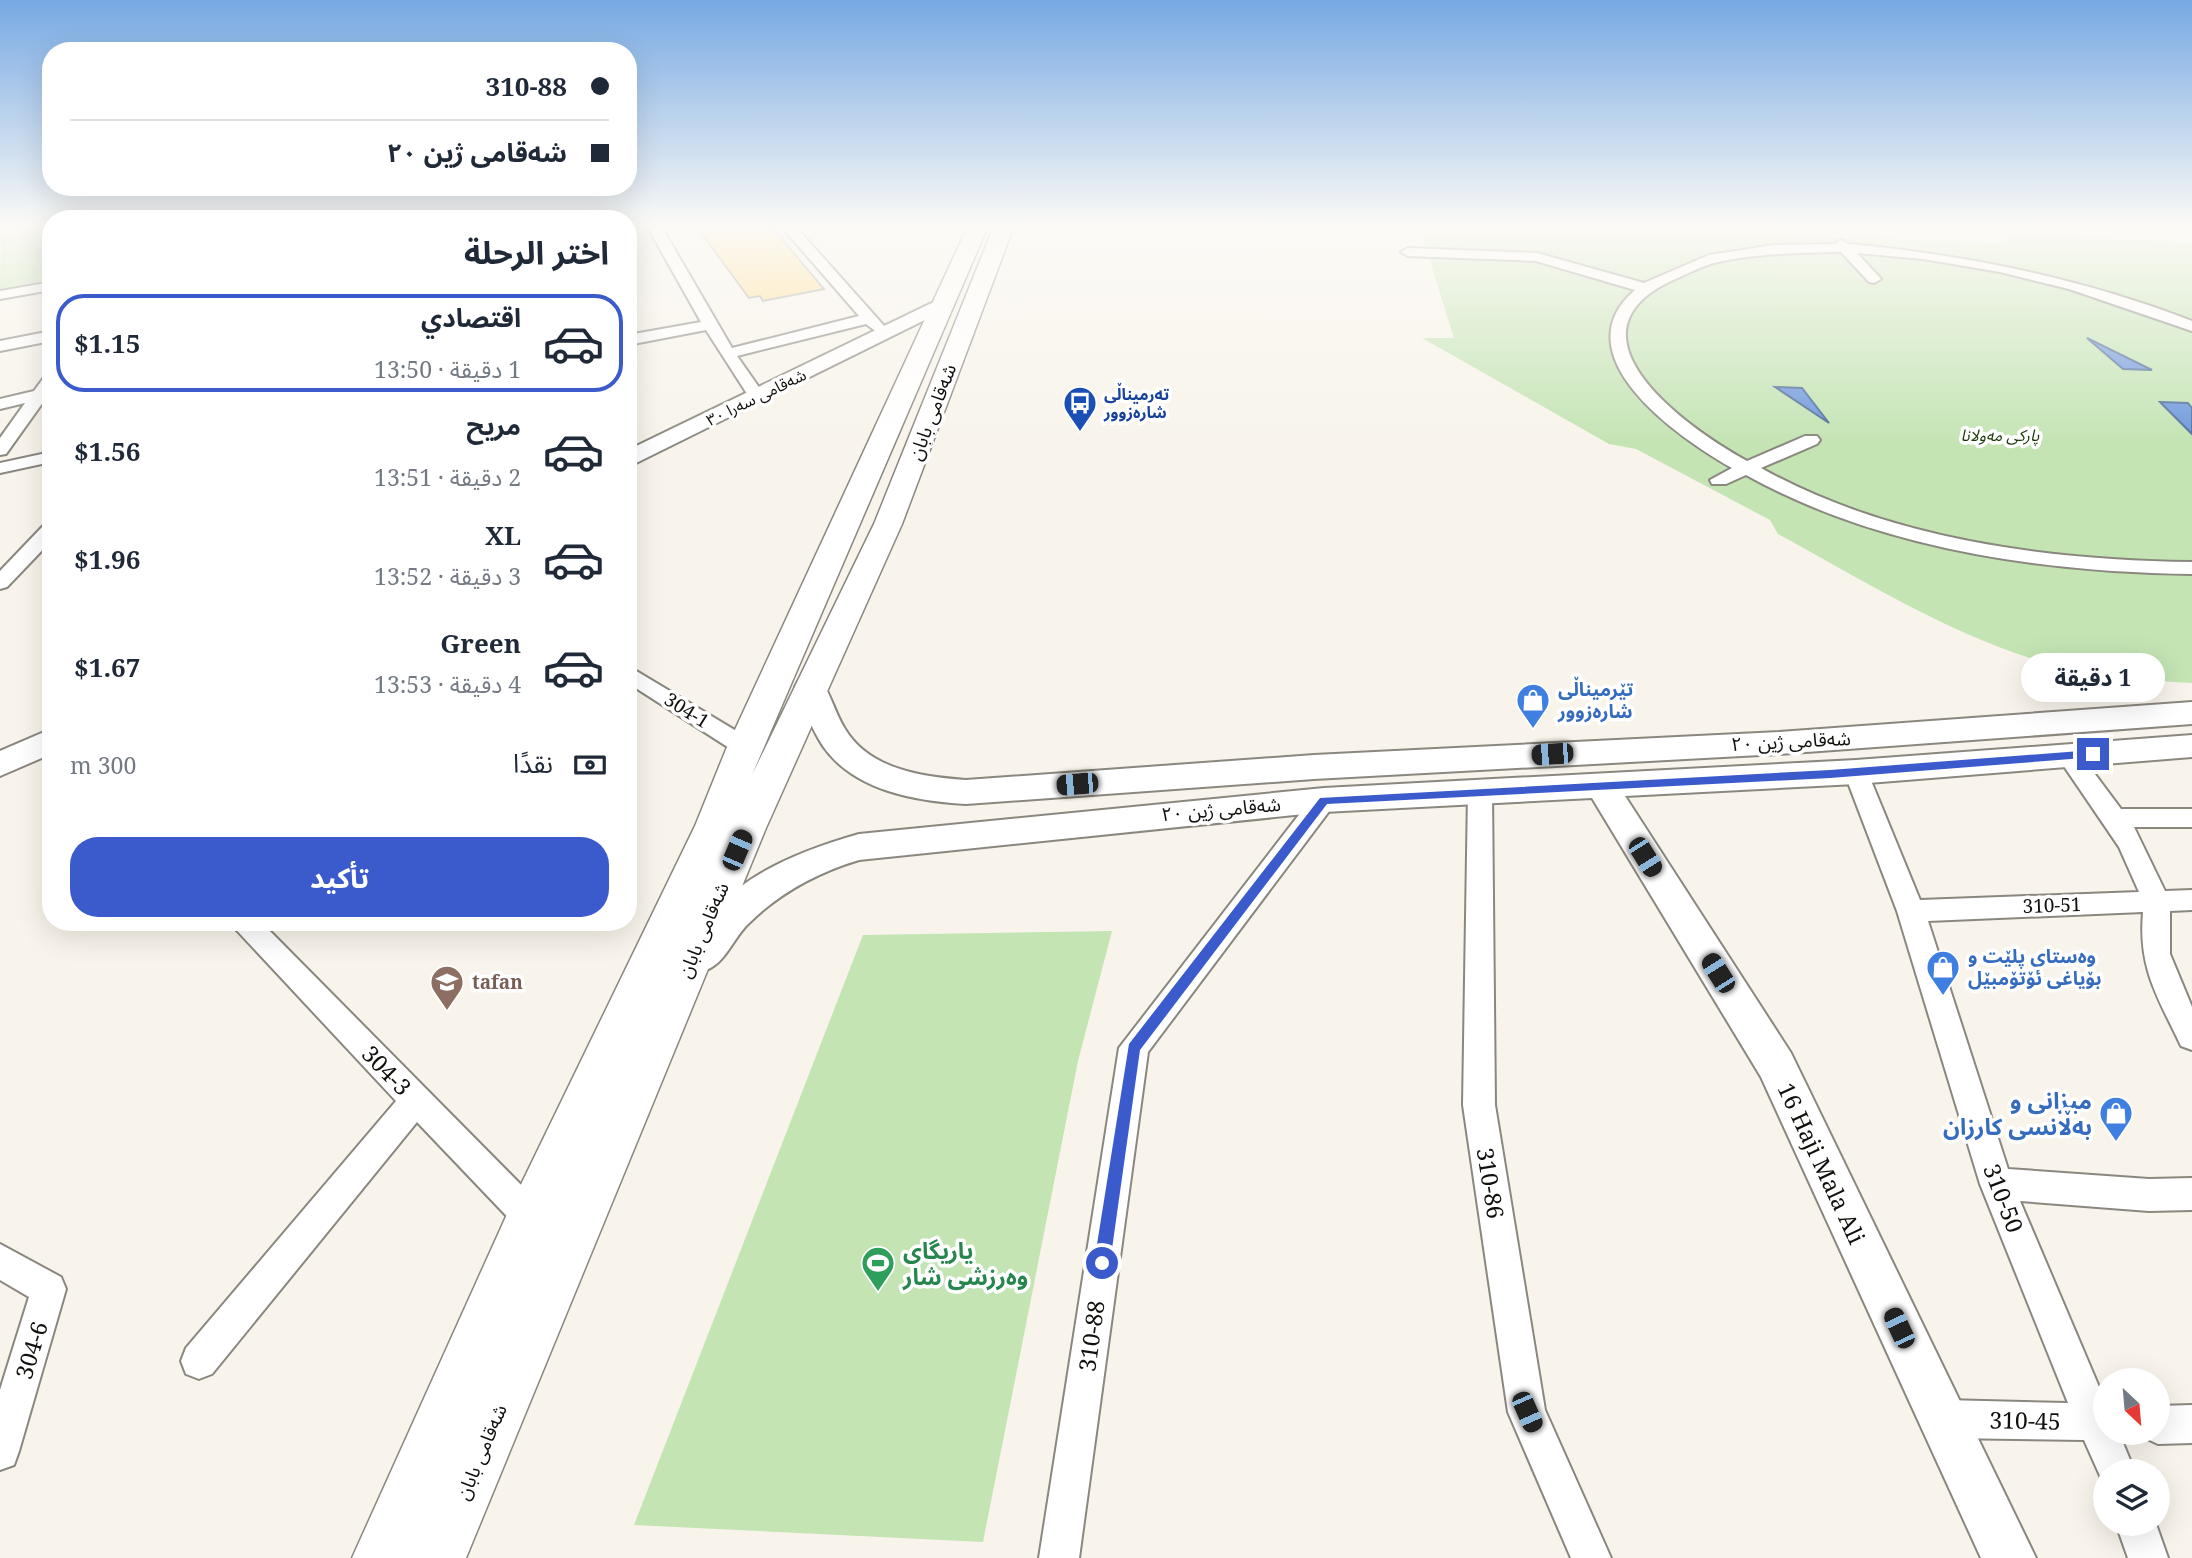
<!DOCTYPE html>
<html lang="ar">
<meta charset="utf-8">
<style>
body{margin:0;font-family:"Noto Serif","Noto Sans Arabic",serif;background:#f6f6f7;color:#1f2937;direction:rtl;height:100vh;display:flex;flex-direction:column;font-size:26px;white-space:nowrap}
*{box-sizing:border-box;margin:0}
p{font-size:23px;color:#747a83}
.icon{flex:none;width:38px;height:38px;fill:none;stroke:currentColor;stroke-width:2;stroke-linecap:round;stroke-linejoin:round}
.map{position:relative;flex:1;overflow:hidden;direction:ltr}
.details{position:absolute;left:42px;top:210px;width:595px;height:721px;display:flex;flex-direction:column;background:#fff;border-radius:28px;box-shadow:0 7px 28px #0002;direction:rtl}
.details>*{flex:none}
.guide{position:absolute;left:42px;top:42px;width:595px;height:154px;border-radius:28px;box-shadow:0 7px 28px #0002;direction:rtl;display:grid;align-content:center;height:154px;padding:0 28px;background:#fff}
.needle{width:46px;rotate:154deg}
.controls{position:absolute;left:2093px;top:1368px;display:grid;gap:14px}
.controls a{display:grid;place-items:center;width:77px;height:77px;border-radius:50%;background:#fff;box-shadow:0 7px 28px #0002;font-size:35px}
.end{position:absolute;width:32px;height:32px;margin:-16px;border:9px solid #3b5acc;background:#fff;box-shadow:0 0 0 4px #fff}
.from{border-radius:50%}
.bubble{position:absolute;height:49px;border-radius:24px;background:#fff;box-shadow:0 7px 28px #0002;font-size:23px;font-weight:700;line-height:49px;text-align:center;direction:rtl}
.car{position:absolute;width:21px;height:42px;margin:-21px -10px;border-radius:9px;box-shadow:0 0 5px 2px #0007;background:linear-gradient(#222 24%,#8ab4d8 0 40%,#222 0 76%,#8ab4d8 0 86%,#222 0)}
.guide b{display:flex;align-items:center;gap:24px;height:66px;font-size:26px}
.guide b+b{border-top:2px solid #e0e1e3}
.guide i{width:18px;height:18px;background:#1f2937}
ul{padding:0;list-style:none}
li{display:flex;align-items:center;gap:21px;height:98px;margin:0 14px 10px;padding:0 14px;border:4px solid transparent;border-radius:28px}
li div{flex:1}
li b{display:block;font-size:26px}
li em{font-style:normal;font-weight:700}
li.active{border-color:#3b5acc}
li>.icon{width:63px;height:63px;stroke-width:1.5}
h2{padding:0 28px;font-size:32px;line-height:84px}
.pay{display:flex;align-items:center;gap:18px;height:77px;padding:0 28px;font-size:26px}
.pay p{margin-inline-start:auto}
.action{display:flex;gap:14px;margin-top:auto;padding:14px 28px}
.action a{flex:1;height:80px;border-radius:28px;background:#3b5acc;color:#fff;font-size:28px;font-weight:700;line-height:80px;text-align:center}
.map>svg:first-child{display:block}
.green{fill:#c4e4b4}
.water{fill:#6d98db;stroke:#516f9d;stroke-width:2}
.building{fill:#fedc88;stroke:#a6a39b;stroke-width:2}
.lines{fill:none;stroke-linecap:round;stroke-linejoin:round}
.street-casing{stroke:#8a877f;stroke-width:4}
.secondary-casing{stroke:#8a877f;stroke-width:4}
.primary-casing{stroke:#8a877f;stroke-width:3}
.street{fill:#fff;fill-rule:evenodd}
.secondary{fill:#fff;fill-rule:evenodd}
.primary{fill:#fff;fill-rule:evenodd}
.route{fill:#3b5acc}
.labels{text-anchor:middle;dominant-baseline:central;stroke-width:7;stroke-linejoin:round;paint-order:stroke}
.far-transit-label{font-size:16px;font-weight:bold;fill:#164399;stroke:#fff;text-anchor:start}
.far-street-label{font-size:16px;fill:#11100d;stroke:#fff}
.far-park-label{font-size:16px;font-style:italic;fill:#1b3804;stroke:#fff}
.street-label{font-size:19px;fill:#11100d;stroke:#fff}
.shop-label{font-size:19px;font-weight:bold;fill:#366cbe;stroke:#fff;text-anchor:start}
.education-label{font-size:19px;font-weight:bold;fill:#785e54;stroke:#fff;text-anchor:start}
.near-street-label{font-size:23px;fill:#11100d;stroke:#fff}
.near-shop-label{font-size:23px;font-weight:bold;fill:#366cbe;stroke:#fff;text-anchor:end}
.near-leisure-label{font-size:23px;font-weight:bold;fill:#27864d;stroke:#fff;text-anchor:start}
</style>
<div class="map">
<svg width="2192" height="1558" viewBox="0 0 2192 1558">
<rect width="100%" height="100%" fill="#f8f4eb"/>
<!-- green -->
<g class="green">
<path d="M1,226H51V279L0,289Z"/>
<path d="M1419,226H1650L1664,231L2003,243L2014,237L2151,240L2192,244V683C2157,681 2121,680 2086,673C1974,650 1877,588 1778,534L1770,520L1636,449L1609,444L1422,338H1454Z"/>
<path d="M1112,931L1078,1061L983,1542L634,1525L863,935Z"/>
</g>
<!-- water -->
<g class="water">
<path d="M2087,338L2152,370L2123,369Z"/>
<path d="M1775,387L1802,388L1829,423Z"/>
<path d="M2160,402L2188,403L2192,408V434Z"/>
</g>
<!-- building -->
<path class="building" d="M696,226H771L824,289L763,301L760,296L749,298Z"/>
<g class="lines">
<defs>
<g id="street">
<path d="M647,226H661L732,348L859,316L781,226H795L886,328L878,333L866,324L737,356L765,396L763,400H751L706,330L628,345V335L701,322Z"/>
<path d="M1841,240L1849,244C1967,255 2081,278 2192,321V331L2069,289L2000,272L1923,259L1857,253L1881,279L1874,283L1869,282L1841,252C1799,253 1756,253 1714,263C1702,266 1691,272 1680,277C1552,330 1683,426 1747,461L1805,436H1817L1820,440L1817,444L1761,468C1890,540 2047,560 2192,562V574C2042,572 1879,549 1746,475L1726,484H1712L1710,480L1732,468C1679,438 1559,355 1635,290L1536,261L1408,256L1401,252L1408,248L1537,253L1644,283L1709,255L1774,245L1834,244Z"/>
<path d="M51,282V290L0,299V291Z"/>
<path d="M51,331V341L0,351V341Z"/>
<path d="M51,374V391L6,454L0,455V438L25,403L0,409V399L34,391L45,376Z"/>
<path d="M51,452V462L0,473V463Z"/>
<path d="M51,523V541L7,587L0,589V571L44,525Z"/>
<path d="M628,666L753,741L757,747L753,753H737L628,683Z"/>
<path d="M2069,748L2077,750L2121,809H2192V827H2134L2165,891L2192,890V910L2170,911V954L2192,1007V1050L2181,1046C2158,997 2138,969 2143,912L1928,921L2008,1169L2149,1179L2192,1178V1210L2149,1211L2020,1201L2105,1401V1433H2119L2135,1472H2105V1487L2084,1440L1944,1438L1931,1432L1925,1419L1931,1406L1944,1400L2068,1403L1980,1184L1897,911L1844,772L1847,766L1856,763L1865,766L1920,900L2139,892L2119,847L2057,756L2061,750Z"/>
<path d="M1480,783L1489,786L1492,792L1495,1105L1545,1410L1611,1558H1571L1508,1412L1463,1105L1468,792L1471,786Z"/>
<path d="M1324,791L1333,794L1336,800L1333,806L1148,1052L1079,1558H1039L1119,1048L1315,794Z"/>
<path d="M229,922H261L543,1207L548,1218L543,1229L531,1234L519,1229L417,1122L212,1374L199,1379L186,1374L181,1361L186,1348L396,1101Z"/>
<path d="M0,1244L61,1277L66,1289L19,1451L14,1465L0,1470V1390L29,1297L0,1280Z"/>
<path d="M2192,1405V1443L2158,1444L2145,1438L2143,1433H2158V1406Z"/>
<path d="M2116,1524H2156L2168,1558H2128Z"/>
</g>
<g id="secondary">
<path d="M944,297L951,299L954,303L951,307L628,467V450Z"/>
<path d="M810,677L821,680C831,695 835,713 845,729C870,770 923,777 966,780L1314,755L1779,732L2192,702V724L1779,754L1314,779L966,804C916,801 854,791 823,746C811,728 804,707 795,687L799,680Z"/>
<path d="M51,729V754L0,776V751Z"/>
<path d="M2192,735V757L1856,784L1625,796L1791,1053L2036,1558H1981L1761,1077L1592,798L1324,812L859,860C816,873 779,893 747,925C735,937 726,959 712,967C703,973 696,970 687,967L681,956C718,884 786,855 859,834L1324,788L1856,760Z"/>
</g>
<path id="primary" d="M968,226H988L752,775L874,524L994,226H1014L902,524L766,828L466,1558H352L513,1201L695,826L727,747Z"/>
</defs>
<!-- street casing -->
<use href="#street" class="street-casing"/>
<!-- secondary casing -->
<use href="#secondary" class="secondary-casing"/>
<!-- primary casing -->
<use href="#primary" class="primary-casing"/>
<!-- street -->
<use href="#street" class="street"/>
<!-- secondary -->
<use href="#secondary" class="secondary"/>
<!-- primary -->
<use href="#primary" class="primary"/>
</g>
<!-- sky -->
<linearGradient id="sky" x2="0" y2="1"><stop stop-color="#77a9e3"/><stop offset="0.51" stop-color="#fcfaf6"/><stop offset="1" stop-color="#fcfaf6" stop-opacity="0"/></linearGradient>
<rect width="2192" height="444" fill="url(#sky)"/>
<!-- route -->
<path class="route" d="M2093,750L2098,754L2097,757L1830,778L1327,804L1140,1050L1110,1263L1108,1269H1097L1094,1263L1129,1044L1320,798L1830,770Z"/>
<!-- icons -->
<defs>
<symbol id="bus-pin" viewBox="-11 -11 22 30"><path d="M0 17L-7.5 6A9.5 9.5 0 1 1 7.5 6Z" fill="#1a4fb4" stroke="#fff"/><path d="M-5-6H5V4H4V6H2V4H-2V6H-4V4H-5ZM-3.5-4V0h7V-4ZM-3.5 1.2v1.5H-2V1.2ZM2 1.2v1.5H3.5V1.2Z" fill="#fff"/></symbol>
<symbol id="shop-pin" viewBox="-11 -11 22 30"><path d="M0 17L-7.5 6A9.5 9.5 0 1 1 7.5 6Z" fill="#3f7fe0" stroke="#fff"/><path d="M-5-2.5h2.3a2.7 3.5 0 0 1 5.4 0H5L5.5 6h-11ZM-1.5-2.5h3a1.5 2.3 0 0 0-3 0Z" fill="#fff"/></symbol>
<symbol id="school-pin" viewBox="-11 -11 22 30"><path d="M0 17L-7.5 6A9.5 9.5 0 1 1 7.5 6Z" fill="#8d6e63" stroke="#fff"/><path d="M0-5L7-2L0 1L-7-2ZM-4 1L0 2.5L4 1V4Q0 6-4 4Z" fill="#fff"/></symbol>
<symbol id="stadium-pin" viewBox="-11 -11 22 30"><path d="M0 17L-7.5 6A9.5 9.5 0 1 1 7.5 6Z" fill="#2e9e5b" stroke="#fff"/><path d="M0-5a6.5 5 0 1 0 0 10a6.5 5 0 1 0 0-10ZM-3.5-1.8h7v3.6h-7Z" fill="#fff"/></symbol>
</defs>
<g fill-rule="evenodd">
<use href="#bus-pin" x="1061" y="384" width="38" height="52"/>
<use href="#shop-pin" x="1514" y="681" width="38" height="52"/>
<use href="#shop-pin" x="1924" y="948" width="38" height="52"/>
<use href="#school-pin" x="428" y="963" width="38" height="52"/>
<use href="#shop-pin" x="2097" y="1094" width="38" height="52"/>
<use href="#stadium-pin" x="859" y="1244" width="38" height="52"/>
</g>
<g class="labels">
<!-- far-transit labels -->
<g class="far-transit-label">
<text x="1104" y="394">تەرمیناڵی<tspan x="1104" dy="18">شارەزوور</tspan></text>
</g>
<!-- far-street labels -->
<g class="far-street-label">
<text transform="translate(756 397) rotate(-26)">شەقامی سەرا ٣٠</text>
</g>
<!-- far-park labels -->
<g class="far-park-label">
<text x="2000" y="435">پارکی مەولانا</text>
</g>
<!-- street labels -->
<g class="street-label">
<text transform="translate(932 412) rotate(-69)">شەقامی بابان</text>
<text transform="translate(687 710) rotate(32)">304-1</text>
<text transform="translate(1791 741) rotate(-3)">شەقامی ژین ٢٠</text>
<text transform="translate(1221 809) rotate(-5)">شەقامی ژین ٢٠</text>
<text transform="translate(2052 905) rotate(-2)">310-51</text>
<text transform="translate(703 930) rotate(-67)">شەقامی بابان</text>
<text transform="translate(481 1452) rotate(-67)">شەقامی بابان</text>
</g>
<!-- shop labels -->
<g class="shop-label">
<text x="1558" y="689">تێرمیناڵی<tspan x="1558" dy="22">شارەزوور</tspan></text>
<text x="1968" y="956">وەستای پلێت و<tspan x="1968" dy="22">بۆیاغی ئۆتۆمبێل</tspan></text>
</g>
<!-- education labels -->
<g class="education-label">
<text x="472" y="982">tafan</text>
</g>
<!-- near-street labels -->
<g class="near-street-label">
<text transform="translate(387 1070) rotate(46)">304-3</text>
<text transform="translate(1822 1163) rotate(65)">16 Haji Mala Ali</text>
<text transform="translate(1491 1183) rotate(81)">310-86</text>
<text transform="translate(2004 1198) rotate(69)">310-50</text>
<text transform="translate(1091 1336) rotate(-82)">310-88</text>
<text transform="translate(31 1350) rotate(-73)">304-6</text>
<text transform="translate(2025 1420) rotate(1)">310-45</text>
</g>
<!-- near-shop labels -->
<g class="near-shop-label">
<text x="2092" y="1100">میزانی و<tspan x="2092" dy="26">بەڵانسی کارزان</tspan></text>
</g>
<!-- near-leisure labels -->
<g class="near-leisure-label">
<text x="903" y="1250">یاریگای<tspan x="903" dy="26">وەرزشی شار</tspan></text>
</g>
</g>
</svg>
<div class="controls">
<a><svg class="needle" viewBox="-14 -14 28 28"><path d="M0-13l5 13h-10z" fill="#e53935"/><path d="M0 13l5-13h-10z" fill="#747a83"/></svg></a>
<a><svg class="icon" aria-label="layers" viewBox="0 0 24 24"><path d="M12 4l9 5-9 5-9-5zM3 14l9 5 9-5"/></svg></a>
</div>
<i class="end from" style="left:1102px;top:1263px"></i>
<i class="end" style="left:2093px;top:754px"></i>
<div class="bubble" style="left:2021px;top:653px;width:144px">1 دقيقة</div>
<i class="car" style="left:1552px;top:754px;rotate:266deg"></i>
<i class="car" style="left:1077px;top:784px;rotate:265deg"></i>
<i class="car" style="left:737px;top:850px;rotate:23deg"></i>
<i class="car" style="left:1645px;top:857px;rotate:148deg"></i>
<i class="car" style="left:1718px;top:973px;rotate:328deg"></i>
<i class="car" style="left:1899px;top:1328px;rotate:335deg"></i>
<i class="car" style="left:1527px;top:1412px;rotate:156deg"></i>
<div class="guide">
<b><i class="from"></i>310-88</b>
<b><i></i>شەقامی ژین ٢٠</b>
</div>
<section class="details">
<h2>اختر الرحلة</h2>
<ul>
<li class="active"><svg class="icon" aria-label="car" viewBox="0 0 24 24"><path d="M5 17H2v-5l4-1 3-4h7l3 4 3 1v5h-3M9 17h6M6 11h13"/><circle cx="7" cy="17" r="2"/><circle cx="17" cy="17" r="2"/></svg><div><b>اقتصادي</b><p>1 دقيقة · 13:50</p></div><em>$1.15</em></li>
<li><svg class="icon" aria-label="car" viewBox="0 0 24 24"><path d="M5 17H2v-5l4-1 3-4h7l3 4 3 1v5h-3M9 17h6M6 11h13"/><circle cx="7" cy="17" r="2"/><circle cx="17" cy="17" r="2"/></svg><div><b>مريح</b><p>2 دقيقة · 13:51</p></div><em>$1.56</em></li>
<li><svg class="icon" aria-label="car" viewBox="0 0 24 24"><path d="M5 17H2v-5l4-1 3-4h7l3 4 3 1v5h-3M9 17h6M6 11h13"/><circle cx="7" cy="17" r="2"/><circle cx="17" cy="17" r="2"/></svg><div><b>XL</b><p>3 دقيقة · 13:52</p></div><em>$1.96</em></li>
<li><svg class="icon" aria-label="car" viewBox="0 0 24 24"><path d="M5 17H2v-5l4-1 3-4h7l3 4 3 1v5h-3M9 17h6M6 11h13"/><circle cx="7" cy="17" r="2"/><circle cx="17" cy="17" r="2"/></svg><div><b>Green</b><p>4 دقيقة · 13:53</p></div><em>$1.67</em></li>
</ul>
<div class="pay"><svg class="icon" aria-label="cash" viewBox="0 0 24 24"><path d="M3 7h18v10H3z"/><circle cx="12" cy="12" r="2"/></svg>نقدًا<p>300 m</p></div>
<div class="action"><a>تأكيد</a></div>
</section>
</div>
